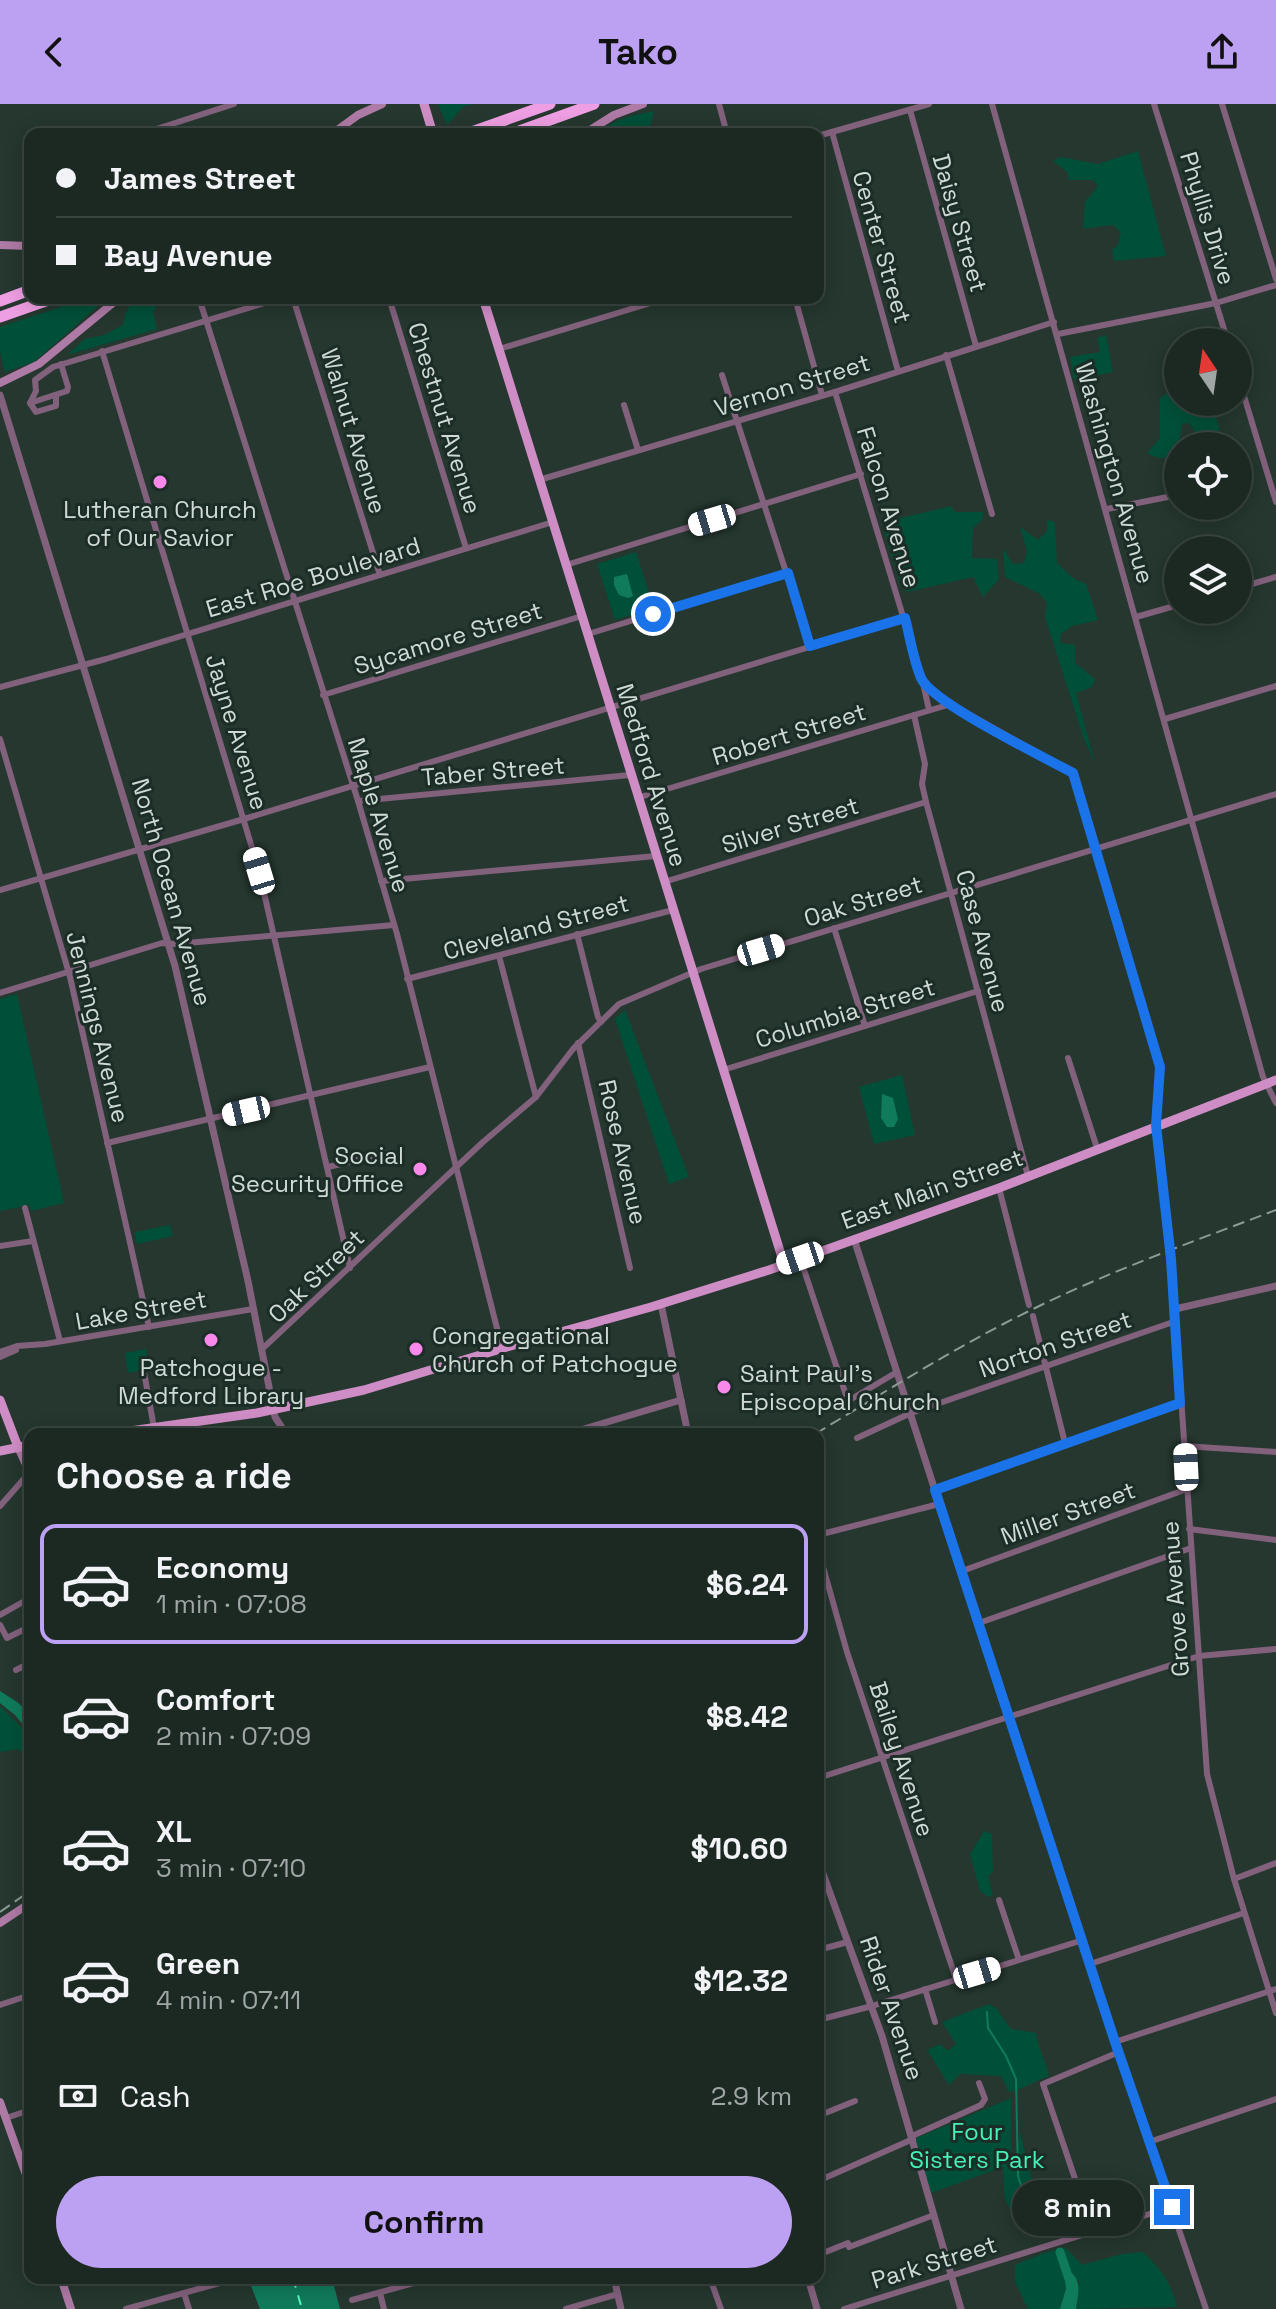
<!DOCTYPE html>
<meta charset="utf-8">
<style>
body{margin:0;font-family:"Space Grotesk",sans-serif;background:#293530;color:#f1f3f6;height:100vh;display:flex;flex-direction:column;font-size:30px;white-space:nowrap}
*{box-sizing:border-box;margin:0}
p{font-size:26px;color:#a0a6a6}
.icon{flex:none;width:44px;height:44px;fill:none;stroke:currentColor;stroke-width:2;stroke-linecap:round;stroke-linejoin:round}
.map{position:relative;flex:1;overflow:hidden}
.sheet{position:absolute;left:24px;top:1324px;width:800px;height:856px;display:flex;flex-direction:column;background:#1c2923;border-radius:16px;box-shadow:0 4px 20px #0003,0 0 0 2px #3a4541}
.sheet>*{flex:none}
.banner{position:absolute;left:24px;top:24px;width:800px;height:176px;border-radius:16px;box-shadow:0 4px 20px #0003,0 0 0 2px #3a4541;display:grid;align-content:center;height:176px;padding:0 32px;background:#1c2923}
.needle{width:52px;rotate:347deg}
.controls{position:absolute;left:1164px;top:224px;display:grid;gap:16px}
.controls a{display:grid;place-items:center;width:88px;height:88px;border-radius:50%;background:#1c2923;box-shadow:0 4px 20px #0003,0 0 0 2px #3a4541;font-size:40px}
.end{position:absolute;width:36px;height:36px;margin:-18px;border:10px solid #1a73e8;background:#fff;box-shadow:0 0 0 4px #fff}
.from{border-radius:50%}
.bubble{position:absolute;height:56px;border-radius:28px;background:#1c2923;box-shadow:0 4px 20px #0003,0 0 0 2px #3a4541;font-size:26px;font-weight:700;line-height:56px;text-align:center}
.car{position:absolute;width:24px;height:48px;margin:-24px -12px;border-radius:10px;box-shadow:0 0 6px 2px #0007;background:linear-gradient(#fff 24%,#345 0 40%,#fff 0 76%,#345 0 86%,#fff 0)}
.banner b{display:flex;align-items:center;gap:28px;height:76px;font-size:30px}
.banner b+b{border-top:2px solid #3a4541}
.banner i{width:20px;height:20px;background:#f1f3f6}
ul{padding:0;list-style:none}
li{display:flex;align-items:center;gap:24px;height:120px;margin:0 16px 12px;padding:0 16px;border:4px solid transparent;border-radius:16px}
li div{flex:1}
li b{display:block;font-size:30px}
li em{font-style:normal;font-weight:700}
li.current{border-color:#bca0f2}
li>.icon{width:72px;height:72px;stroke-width:1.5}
h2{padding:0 32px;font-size:36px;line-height:96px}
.pay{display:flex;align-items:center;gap:20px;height:88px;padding:0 32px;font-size:30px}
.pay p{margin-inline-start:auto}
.action{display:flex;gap:16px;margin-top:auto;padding:16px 32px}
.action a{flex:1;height:92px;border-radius:48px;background:#bca0f2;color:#111;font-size:32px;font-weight:700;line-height:92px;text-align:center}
header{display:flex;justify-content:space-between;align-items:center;height:104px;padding:0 32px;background:#bca0f2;color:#111;font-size:36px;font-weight:700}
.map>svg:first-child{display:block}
.green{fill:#005039}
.water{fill:#107b5b}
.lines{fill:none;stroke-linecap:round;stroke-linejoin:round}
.stream{stroke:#107b5b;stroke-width:2}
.river{stroke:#107b5b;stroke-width:9}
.ferry{stroke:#52f9c0;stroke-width:2;stroke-dasharray:10 8;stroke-linecap:butt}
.minor{stroke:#82617c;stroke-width:6}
.tertiary{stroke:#82617c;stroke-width:7}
.secondary{stroke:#ae7aa6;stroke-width:8}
.primary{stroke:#cf8dc5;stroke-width:9}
.motorway{stroke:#ee9ee2;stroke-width:11}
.rail{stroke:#8d9b95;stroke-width:2;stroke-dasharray:12 6;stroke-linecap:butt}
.route{stroke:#1a73e8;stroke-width:10}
.poi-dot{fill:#f888ea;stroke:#1b2d26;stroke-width:3}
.labels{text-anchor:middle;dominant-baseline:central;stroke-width:6;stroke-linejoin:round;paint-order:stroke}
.street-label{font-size:24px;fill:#cfdad5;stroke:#1b2d26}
.poi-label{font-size:24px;fill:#cfdad5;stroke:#1b2d26}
.park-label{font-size:24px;fill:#46f0b8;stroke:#1b2d26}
</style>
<header><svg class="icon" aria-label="back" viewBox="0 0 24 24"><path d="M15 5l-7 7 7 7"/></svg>Tako<svg class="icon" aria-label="share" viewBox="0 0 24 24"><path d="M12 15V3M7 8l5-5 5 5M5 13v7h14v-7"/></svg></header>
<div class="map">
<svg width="1276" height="2205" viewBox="0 0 1276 2205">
<rect width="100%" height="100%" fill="#25372f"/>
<!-- green -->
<g class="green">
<path d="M438,0H473L463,3L447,21Z"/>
<path d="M654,7L648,30H597C613,15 633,11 654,7Z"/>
<path d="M1138,47L1166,152L1114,157L1112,146L1118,141L1121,129L1113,121L1083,125L1085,98L1098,82L1093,76H1069L1067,68L1053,57L1061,53L1098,60Z"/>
<path d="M88,194H107L34,258L5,268L0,248V223Z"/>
<path d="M135,194H147L156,203L153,208L157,225L67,251L85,235L104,231L123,221L125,210Z"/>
<path d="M1106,231L1113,268L1074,276L1070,253L1100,248L1097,234Z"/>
<path d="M1175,269H1178V298H1211L1220,326L1200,335L1189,319L1182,320L1178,347C1167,357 1159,355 1147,349L1160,334V294L1176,283Z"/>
<path d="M951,402L955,408H984L982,416L973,424L972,454L997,455L999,475L983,493L973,473L907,488L901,482L884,427V418Z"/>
<path d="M1047,415L1055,419L1057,459L1073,474L1086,480L1098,516L1072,522L1061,530L1060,539L1075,541V559L1095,575L1092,583L1076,589L1095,659L1084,635L1045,513L1047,499L1040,490L1005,473L1003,444L1013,460L1024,459L1027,447L1020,423L1038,436L1047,427Z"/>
<path d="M636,448L654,504L615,516L597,460Z"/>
<path d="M17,890L64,1099L31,1107L29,1101L0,1107V895Z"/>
<path d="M625,906L689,1073L669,1080L615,915Z"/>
<path d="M902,971L915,1031L874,1040L859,983Z"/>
<path d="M170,1121L173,1132L137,1140L135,1128Z"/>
<path d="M146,1245L149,1265L128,1269L125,1249Z"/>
<path d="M0,1602L30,1632V1652L17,1645L0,1648Z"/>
<path d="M984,1727L992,1730L993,1768L988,1772L993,1791L989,1793L980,1787L970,1750Z"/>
<path d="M989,1900L996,1904L1011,1925L1036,1929C1038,1945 1046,1956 1049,1972C1035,1977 1024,1985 1009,1988L1001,1972L960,1970L949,1981L927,1946L940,1940L948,1947L956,1940L942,1918Z"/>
<path d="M1011,1994V2060H1015L1020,2028L1040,2109L1064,2126L1056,2133C1045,2130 1037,2124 1027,2118C998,2099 1006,2094 1003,2063L931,2089L914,2035Z"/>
<path d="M1066,2144L1082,2161L1122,2150L1143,2148C1160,2164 1172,2180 1177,2203L1076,2205L1079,2177L1064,2168L1066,2185L1060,2205H1028L1015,2178V2161L1044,2149Z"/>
</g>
<!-- water -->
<g class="water">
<path d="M627,470L633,492L628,494L619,491L614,481V473Z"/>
<path d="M882,990L893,994L898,1015L894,1023H887L881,1014Z"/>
<path d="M0,1587C21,1601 30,1602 30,1629L15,1611L0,1599Z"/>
<path d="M1068,2166C1083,2176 1078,2189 1076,2205H1060L1066,2185L1064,2168Z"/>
<path d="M248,2174H332L340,2205H260Z"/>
</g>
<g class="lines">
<!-- stream -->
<path class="stream" d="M987,1908L988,1924L1006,1952L1016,1975L1018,2072L1027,2101L1048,2128"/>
<!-- river -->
<path class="river" d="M1060,2148L1069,2175"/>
<!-- ferry -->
<path class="ferry" d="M293,2174L302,2205"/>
<!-- minor -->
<g class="minor">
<path d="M719,0L727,30"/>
<path d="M992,0L1263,973L1276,999"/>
<path d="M1154,0L1228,238"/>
<path d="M1222,0L1276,175"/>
<path d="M910,6L976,242"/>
<path d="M832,28L898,267"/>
<path d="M141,30L234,0"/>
<path d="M818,32L929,0"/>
<path d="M199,194L358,697L397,830L502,1244"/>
<path d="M293,194L380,471"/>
<path d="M389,194L466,444"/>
<path d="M795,194L822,291"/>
<path d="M1058,230L1216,199L1276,181"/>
<path d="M499,245L667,194"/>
<path d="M102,247L259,767L350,1164"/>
<path d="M946,251L992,410"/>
<path d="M722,271L810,542"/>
<path d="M1238,272L1276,398"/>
<path d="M835,288L922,575L929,585L951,600L1073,669L1160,963L1156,1021"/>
<path d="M30,299L36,287L35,276L53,263L281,194"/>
<path d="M30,299L67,287L68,283L61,260"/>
<path d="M30,299L36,308L56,302V291"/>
<path d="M624,301L638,346"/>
<path d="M539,376L835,288L1054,218"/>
<path d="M1107,405L1178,391"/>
<path d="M566,461L861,370"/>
<path d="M1238,484L1276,473"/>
<path d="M1136,513L1178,501"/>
<path d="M588,530L788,469"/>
<path d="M923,579L929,606"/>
<path d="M0,583L106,555L553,418"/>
<path d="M323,591L582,512"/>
<path d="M914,611L925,660L922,680L926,698L1028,1072"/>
<path d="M1165,615L1276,582"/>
<path d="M0,635L70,873L149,1223"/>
<path d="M637,694L951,600"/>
<path d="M358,697L630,671"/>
<path d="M381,777L656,752"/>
<path d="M664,778L926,698"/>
<path d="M0,786L244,715L905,514"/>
<path d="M834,824L865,922"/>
<path d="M577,830L598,913L601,918"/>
<path d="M499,852L536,993"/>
<path d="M407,875L673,806"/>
<path d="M0,889L162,839L175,840L394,821"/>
<path d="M578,939L630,1164"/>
<path d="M1068,954L1097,1044"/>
<path d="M723,966L978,887"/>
<path d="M107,1039L430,963"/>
<path d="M328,1063L391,1048"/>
<path d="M999,1084L1029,1201"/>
<path d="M25,1104L60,1237"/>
<path d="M0,1142L33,1137"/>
<path d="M800,1154L848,1297L897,1268"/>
<path d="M1175,1205L1207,1670L1234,1775L1276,1909"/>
<path d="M1033,1212L1065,1339"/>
<path d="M261,1246L483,1038L536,993L573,945L619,900L701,865L1276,690"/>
<path d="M0,1248L17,1242L45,1240L253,1205"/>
<path d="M0,1253L16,1246"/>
<path d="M144,1268L154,1324"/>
<path d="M857,1334L911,1309L1176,1217"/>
<path d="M1184,1342L1276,1348"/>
<path d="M935,1386L1180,1299"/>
<path d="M0,1402L30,1368"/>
<path d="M1189,1425L1276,1436"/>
<path d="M818,1431L939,1400"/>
<path d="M818,1445L847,1548L956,1875"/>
<path d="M962,1467L1187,1385"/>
<path d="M0,1511L30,1494"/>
<path d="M979,1519L1191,1444"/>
<path d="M0,1521L7,1534L27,1524L30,1529"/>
<path d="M16,1566L30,1559"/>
<path d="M1008,1613L1115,1938L1206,2205"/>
<path d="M818,1674L1199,1552L1276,1545"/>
<path d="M1234,1775L1276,1759"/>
<path d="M999,1796L1019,1856"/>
<path d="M818,1846L848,1838"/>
<path d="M1090,1860L1244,1809"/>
<path d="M925,1885L935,1918"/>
<path d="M0,1901L30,1891"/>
<path d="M818,1916L872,1902L1083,1836"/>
<path d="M1115,1938L1276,1885"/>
<path d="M818,2012L855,1997"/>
<path d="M6,2014L30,2006"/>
<path d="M912,2032L981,2001L985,1995L979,1979"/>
<path d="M1149,2038L1276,1995"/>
<path d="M818,2077L913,2035"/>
<path d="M1093,2128L1043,1980L1119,1948"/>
<path d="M818,2151L848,2139L849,2143L934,2111"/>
<path d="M710,2174L721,2205"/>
<path d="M184,2189L189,2205"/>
<path d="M380,2189L384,2205"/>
<path d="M352,2196L432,2174"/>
<path d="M126,2205L238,2174"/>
<path d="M566,2205L618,2190"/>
<path d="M844,2205L1172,2103"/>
</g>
<!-- tertiary -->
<g class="tertiary">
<path d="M0,291L175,862L248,1177L272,1298L275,1313L286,1330"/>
<path d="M1156,1021L1175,1205L1276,1182"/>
<path d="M854,1135L1008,1613"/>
<path d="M661,1200L688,1330"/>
<path d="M567,1330L681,1296"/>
<path d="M818,1756L882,1932L961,2205"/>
<path d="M614,2174L621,2205"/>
<path d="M808,2174L817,2205"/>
</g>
<!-- secondary -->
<g class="secondary">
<path d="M332,30L358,11L382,0"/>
<path d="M584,30L614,11L643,0"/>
<path d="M0,141L30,142"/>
<path d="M0,279L39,260L119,194"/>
<path d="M18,1343L30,1369"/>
<path d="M0,1819L30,1799"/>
<path d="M0,1998L30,2082"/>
<path d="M61,2174L71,2205"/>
</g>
<!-- primary -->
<g class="primary">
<path d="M424,0L433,30"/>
<path d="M483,194L784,1160"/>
<path d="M0,1296L18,1343"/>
<path d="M109,1330L257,1309L364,1286L507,1243L651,1203L769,1166L999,1084L1276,976"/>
<path d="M0,1347L30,1341"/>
</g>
<!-- motorway -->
<g class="motorway">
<path d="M466,30L550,0"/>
<path d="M511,30L594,0"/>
<path d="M0,197L30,186"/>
<path d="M0,213L54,194"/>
</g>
<!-- rail -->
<g class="rail">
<path d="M815,1330C885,1288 954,1244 1027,1208C1107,1168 1192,1138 1276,1106"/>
<path d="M0,1808L30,1787"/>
</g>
</g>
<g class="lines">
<!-- route -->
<path class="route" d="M653,510L788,469L810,542L905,514C910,533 913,555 921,574C932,599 1044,653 1073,669L1160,963L1156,1021L1171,1155L1180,1299L935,1386L1115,1938L1172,2103"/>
</g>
<!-- markers -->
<g class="poi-dot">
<circle cx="160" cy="378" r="8"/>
<circle cx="420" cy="1065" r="8"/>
<circle cx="211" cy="1236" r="8"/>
<circle cx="416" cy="1245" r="8"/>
<circle cx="724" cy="1283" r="8"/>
</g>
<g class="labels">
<!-- street labels -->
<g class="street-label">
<text transform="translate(1208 114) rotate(73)">Phyllis Drive</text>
<text transform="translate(960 119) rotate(74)">Daisy Street</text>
<text transform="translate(882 143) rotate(74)">Center Street</text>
<text transform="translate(792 281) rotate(-17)">Vernon Street</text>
<text transform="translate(445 314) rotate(73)">Chestnut Avenue</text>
<text transform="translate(354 327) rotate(73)">Walnut Avenue</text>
<text transform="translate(1115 369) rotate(74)">Washington Avenue</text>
<text transform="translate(889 403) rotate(73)">Falcon Avenue</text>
<text transform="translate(313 473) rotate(-17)">East Roe Boulevard</text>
<text transform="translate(448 534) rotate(-17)">Sycamore Street</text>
<text transform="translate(237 628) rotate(73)">Jayne Avenue</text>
<text transform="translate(789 630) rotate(-17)">Robert Street</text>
<text transform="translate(493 667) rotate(-5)">Taber Street</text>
<text transform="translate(652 671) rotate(73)">Medford Avenue</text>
<text transform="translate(379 711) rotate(73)">Maple Avenue</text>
<text transform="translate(790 721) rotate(-17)">Silver Street</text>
<text transform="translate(172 788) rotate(74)">North Ocean Avenue</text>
<text transform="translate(863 797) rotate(-17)">Oak Street</text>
<text transform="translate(536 823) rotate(-15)">Cleveland Street</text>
<text transform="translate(983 837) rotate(75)">Case Avenue</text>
<text transform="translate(845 909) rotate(-17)">Columbia Street</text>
<text transform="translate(98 923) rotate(76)">Jennings Avenue</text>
<text transform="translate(623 1048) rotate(77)">Rose Avenue</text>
<text transform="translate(932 1085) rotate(-20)">East Main Street</text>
<text transform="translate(316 1172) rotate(-44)">Oak Street</text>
<text transform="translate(141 1206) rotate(-10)">Lake Street</text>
<text transform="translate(1055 1240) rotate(-19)">Norton Street</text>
<text transform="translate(1068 1409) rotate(-20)">Miller Street</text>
<text transform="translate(1175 1495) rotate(-94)">Grove Avenue</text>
<text transform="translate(902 1655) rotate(72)">Bailey Avenue</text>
<text transform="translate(892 1904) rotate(71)">Rider Avenue</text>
<text transform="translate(934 2158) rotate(-17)">Park Street</text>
</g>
<!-- poi labels -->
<g class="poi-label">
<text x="160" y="405">Lutheran Church<tspan x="160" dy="28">of Our Savior</tspan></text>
<text x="404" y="1051" text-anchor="end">Social<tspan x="404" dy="28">Security Office</tspan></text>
<text x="432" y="1231" text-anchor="start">Congregational<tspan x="432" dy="28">Church of Patchogue</tspan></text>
<text x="211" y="1263">Patchogue -<tspan x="211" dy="28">Medford Library</tspan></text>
<text x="740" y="1269" text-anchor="start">Saint Paul's<tspan x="740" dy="28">Episcopal Church</tspan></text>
</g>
<!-- park labels -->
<g class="park-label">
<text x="977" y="2027">Four<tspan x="977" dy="28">Sisters Park</tspan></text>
</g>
</g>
</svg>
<div class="controls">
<a><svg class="needle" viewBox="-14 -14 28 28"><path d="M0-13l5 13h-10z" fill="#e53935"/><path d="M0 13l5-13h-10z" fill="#a0a6a6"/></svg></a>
<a><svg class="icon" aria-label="locate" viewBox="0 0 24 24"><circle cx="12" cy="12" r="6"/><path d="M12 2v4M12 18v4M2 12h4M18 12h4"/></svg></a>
<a><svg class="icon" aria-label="layers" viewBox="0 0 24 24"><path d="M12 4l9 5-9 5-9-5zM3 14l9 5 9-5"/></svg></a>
</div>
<i class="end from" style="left:653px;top:510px"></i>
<i class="end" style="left:1172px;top:2103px"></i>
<div class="bubble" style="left:1012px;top:2076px;width:132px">8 min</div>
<i class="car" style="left:712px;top:416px;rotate:253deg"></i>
<i class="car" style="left:259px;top:767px;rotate:343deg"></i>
<i class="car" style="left:761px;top:846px;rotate:73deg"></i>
<i class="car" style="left:246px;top:1007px;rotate:257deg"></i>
<i class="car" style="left:800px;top:1154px;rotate:251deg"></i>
<i class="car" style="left:1186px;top:1363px;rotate:357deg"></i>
<i class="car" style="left:977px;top:1869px;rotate:73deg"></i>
<div class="banner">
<b><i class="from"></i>James Street</b>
<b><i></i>Bay Avenue</b>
</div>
<section class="sheet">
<h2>Choose a ride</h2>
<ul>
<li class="current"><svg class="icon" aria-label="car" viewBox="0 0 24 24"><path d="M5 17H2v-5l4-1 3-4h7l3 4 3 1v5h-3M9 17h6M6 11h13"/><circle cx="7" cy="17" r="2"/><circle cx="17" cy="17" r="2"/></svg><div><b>Economy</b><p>1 min · 07:08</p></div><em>$6.24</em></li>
<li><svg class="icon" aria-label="car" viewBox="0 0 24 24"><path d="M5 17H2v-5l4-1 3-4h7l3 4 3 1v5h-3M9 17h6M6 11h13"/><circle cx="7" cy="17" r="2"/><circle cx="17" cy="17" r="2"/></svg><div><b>Comfort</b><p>2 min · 07:09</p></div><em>$8.42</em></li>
<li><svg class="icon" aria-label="car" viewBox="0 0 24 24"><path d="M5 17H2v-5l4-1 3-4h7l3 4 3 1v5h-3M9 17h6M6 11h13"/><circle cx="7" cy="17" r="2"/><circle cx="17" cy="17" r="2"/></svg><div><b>XL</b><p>3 min · 07:10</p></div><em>$10.60</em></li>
<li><svg class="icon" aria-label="car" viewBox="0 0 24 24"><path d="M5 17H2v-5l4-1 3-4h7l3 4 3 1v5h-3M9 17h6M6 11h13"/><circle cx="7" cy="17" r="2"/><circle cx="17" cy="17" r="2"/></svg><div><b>Green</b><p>4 min · 07:11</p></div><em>$12.32</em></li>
</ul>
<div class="pay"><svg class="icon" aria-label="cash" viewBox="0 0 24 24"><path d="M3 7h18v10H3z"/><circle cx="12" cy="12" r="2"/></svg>Cash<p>2.9 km</p></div>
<div class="action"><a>Confirm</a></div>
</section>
</div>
